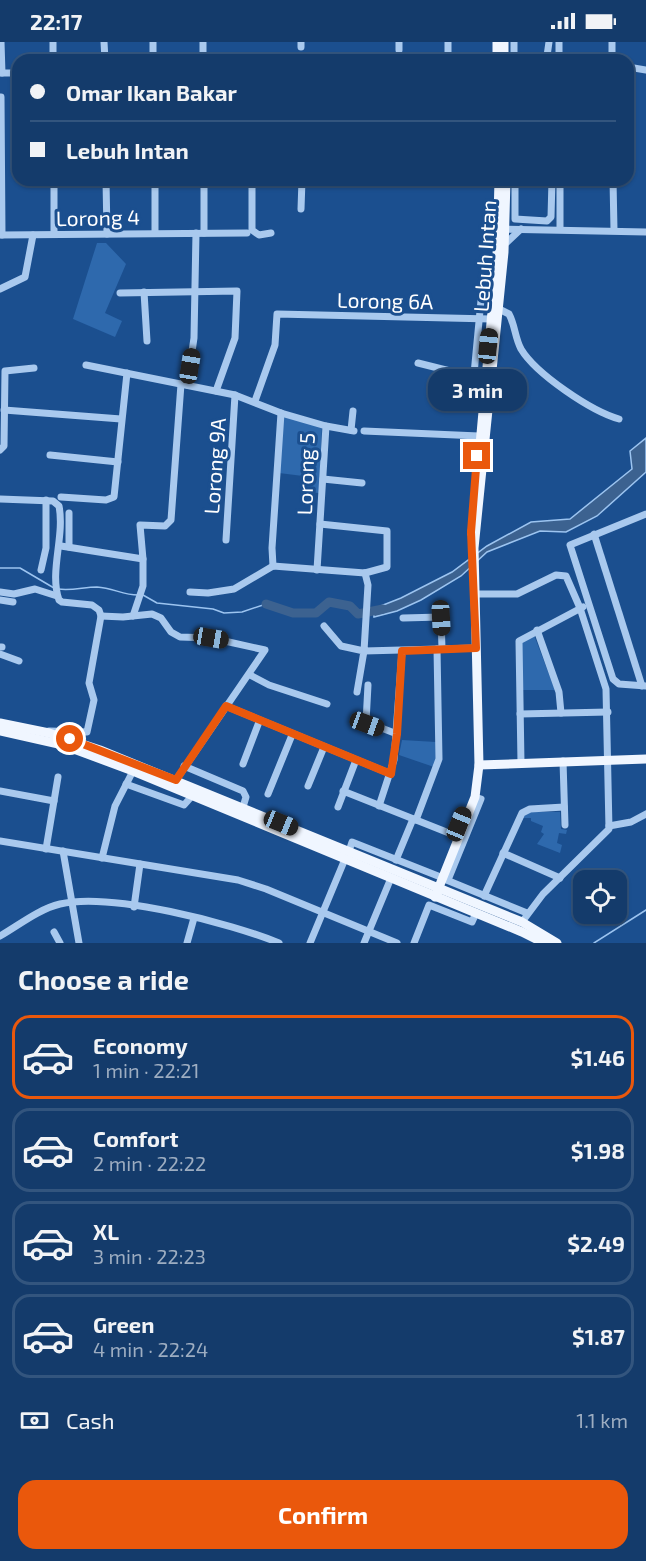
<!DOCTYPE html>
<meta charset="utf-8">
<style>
body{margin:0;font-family:"Exo 2",sans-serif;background:#1d4271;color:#f1f3f6;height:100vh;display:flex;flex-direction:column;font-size:22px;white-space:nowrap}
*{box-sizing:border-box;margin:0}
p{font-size:20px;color:#9dadc1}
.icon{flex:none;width:33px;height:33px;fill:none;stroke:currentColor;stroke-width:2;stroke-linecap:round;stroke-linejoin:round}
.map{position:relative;height:901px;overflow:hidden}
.side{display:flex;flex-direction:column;background:#143b6b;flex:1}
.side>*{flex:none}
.guide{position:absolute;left:12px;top:12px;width:622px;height:132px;border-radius:18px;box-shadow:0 2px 4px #0004,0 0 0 2px #33557e;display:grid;align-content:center;height:132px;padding:0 18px;background:#143b6b}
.buttons{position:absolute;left:573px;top:828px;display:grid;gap:12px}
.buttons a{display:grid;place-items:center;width:54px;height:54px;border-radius:12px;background:#143b6b;box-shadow:0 2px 4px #0004,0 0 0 2px #33557e;font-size:30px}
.end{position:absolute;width:27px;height:27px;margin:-14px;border:8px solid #ea580c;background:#fff;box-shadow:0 0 0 3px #fff}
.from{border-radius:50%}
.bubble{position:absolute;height:42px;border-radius:18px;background:#143b6b;box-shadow:0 2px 4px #0004,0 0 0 2px #33557e;font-size:20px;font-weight:700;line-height:42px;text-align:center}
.car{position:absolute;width:18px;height:36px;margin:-18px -9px;border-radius:8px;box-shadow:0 0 4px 2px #0007;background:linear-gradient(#222 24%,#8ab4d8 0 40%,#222 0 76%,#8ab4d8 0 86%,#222 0)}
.guide b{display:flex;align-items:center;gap:21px;height:57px;font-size:22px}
.guide b+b{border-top:2px solid #33557e}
.guide i{width:15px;height:15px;background:#f1f3f6}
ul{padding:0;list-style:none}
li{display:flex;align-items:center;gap:18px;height:84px;margin:0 12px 9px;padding:0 6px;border:3px solid #33557e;border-radius:18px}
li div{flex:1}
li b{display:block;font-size:22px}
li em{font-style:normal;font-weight:700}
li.on{border-color:#ea580c}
li>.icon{width:54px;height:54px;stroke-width:1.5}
h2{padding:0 18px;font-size:27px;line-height:72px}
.pay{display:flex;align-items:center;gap:15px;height:66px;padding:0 18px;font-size:22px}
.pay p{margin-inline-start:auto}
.action{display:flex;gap:12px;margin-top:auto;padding:12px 18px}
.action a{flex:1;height:69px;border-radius:18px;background:#ea580c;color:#fff;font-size:24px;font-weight:700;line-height:69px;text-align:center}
.status{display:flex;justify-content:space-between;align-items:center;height:42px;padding:0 30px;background:#143b6b;direction:ltr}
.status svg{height:16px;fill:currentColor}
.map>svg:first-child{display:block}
.green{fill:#2e69ad}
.water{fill:#3c6290;stroke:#9cc4f0;stroke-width:1.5}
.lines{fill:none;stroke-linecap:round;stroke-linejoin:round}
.stream{stroke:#9cc4f0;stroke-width:1.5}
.river{stroke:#3c6290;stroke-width:9}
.minor{stroke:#a9c9ee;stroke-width:7}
.major{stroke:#f0f6ff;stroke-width:9}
.route{stroke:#ea580c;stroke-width:8}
.labels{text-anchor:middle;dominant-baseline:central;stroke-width:6;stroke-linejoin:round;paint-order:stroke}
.street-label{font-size:21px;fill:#fff;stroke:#1b4f8f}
</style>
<div class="status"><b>22:17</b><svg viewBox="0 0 49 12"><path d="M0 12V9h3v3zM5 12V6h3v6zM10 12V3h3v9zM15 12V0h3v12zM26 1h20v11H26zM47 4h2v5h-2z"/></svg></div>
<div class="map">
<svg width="646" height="901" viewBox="0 0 646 901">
<rect width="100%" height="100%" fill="#1b4f8f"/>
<!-- green -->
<g class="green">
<path d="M97,201H106L126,222L105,271L122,279L115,295L73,277Z"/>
<path d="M282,373L322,384L319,451L303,450V434L279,431Z"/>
<path d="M534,593L555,648H522L520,604L523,598Z"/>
<path d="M402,698L436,700L437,716L434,725L399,713Z"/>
<path d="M528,770H560L561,787L567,788L566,792L559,791L557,801L562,803L560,811L537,802L544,792L541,790L543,784L531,779V776H521Z"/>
</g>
<!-- water -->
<path class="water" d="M646,396V430L597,474L566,490L540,489L487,510L461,534L421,558L397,569L374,575L373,567L401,556L452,530L487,504L531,480L570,477L632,427L630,409Z"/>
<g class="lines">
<!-- stream -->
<g class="stream">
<path d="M0,526H20L54,546"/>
<path d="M58,547C72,549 84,545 97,545C113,546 123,553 138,553"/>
<path d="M143,553L157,561L213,567L224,571L242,570L266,562"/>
<path d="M594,901L646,868"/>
</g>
<!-- river -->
<path class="river" d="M266,562L293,571H316L329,560L350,564L358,572L383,567"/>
<!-- minor -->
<g class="minor">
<path d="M1,0L2,31"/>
<path d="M53,0V18"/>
<path d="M104,0L105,18"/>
<path d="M153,0V18"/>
<path d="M203,0V18"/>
<path d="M301,0V5"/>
<path d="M399,0V8"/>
<path d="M448,0V17"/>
<path d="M514,0V12L519,15L547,14L549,0"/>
<path d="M559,0V18"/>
<path d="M612,0V10"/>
<path d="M628,25L646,28"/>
<path d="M0,31H18"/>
<path d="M1,55L2,193"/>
<path d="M54,138V192"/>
<path d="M106,138L107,192"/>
<path d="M155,138V191"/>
<path d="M204,138V191"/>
<path d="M252,138V188L259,193L271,191"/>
<path d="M448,138V141"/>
<path d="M515,138V177L547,179L551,175L552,138"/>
<path d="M560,138V187"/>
<path d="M613,138L614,188"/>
<path d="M301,167L302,138"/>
<path d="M501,187L646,190"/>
<path d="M0,193L247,191"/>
<path d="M505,202L521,187"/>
<path d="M0,247L25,235L33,193"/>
<path d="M144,250L147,299"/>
<path d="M120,251L237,249L235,296L216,349"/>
<path d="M499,267L509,272C515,283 515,296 521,307C536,332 591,369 619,377"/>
<path d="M418,321L450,329L485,333"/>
<path d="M86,323L235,353L281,371L326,384L317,528"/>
<path d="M474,332L482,248"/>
<path d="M187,343L194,296L196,191"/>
<path d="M255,359L275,303L277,272L491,277"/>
<path d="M4,368L121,377"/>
<path d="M326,384L354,389"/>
<path d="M351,388L353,369"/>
<path d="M364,389L479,394"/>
<path d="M0,408L4,404L5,329L34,326"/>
<path d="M50,413L118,420"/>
<path d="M323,437L362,441"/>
<path d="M61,455L106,458L114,455L127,331"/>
<path d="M0,457L53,459L59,464C65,494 49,530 59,558L62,560L92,563L99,568L101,574L89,641L94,658L87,690L49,689"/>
<path d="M646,472L570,503L613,637L619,642L646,644"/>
<path d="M320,482L387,489V525L365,531"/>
<path d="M594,492L642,644"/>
<path d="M226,498L235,353"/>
<path d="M61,504L143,517L140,483L165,484L171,478L181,342"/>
<path d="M69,505V471"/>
<path d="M273,524L272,506L281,371"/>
<path d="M41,528L46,506V458"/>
<path d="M365,531L368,543L364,609L476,606"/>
<path d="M0,550L14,552L35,547L57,554"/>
<path d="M190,550L208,551L234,547L273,524L365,531"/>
<path d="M475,552H517L556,533L566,534L580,566L606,647L609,787L543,852L522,880"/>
<path d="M0,558L13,560"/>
<path d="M101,574L123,575L152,572L161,576L171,590L180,595L211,596L265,608L176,738"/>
<path d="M133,574L143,544V517"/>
<path d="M403,576L441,575L442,607"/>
<path d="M324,584L341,604L364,609L357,650"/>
<path d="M537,588L559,650L561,671"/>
<path d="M0,605H2"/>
<path d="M0,612L19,619"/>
<path d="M250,633L269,643L327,662"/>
<path d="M368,643L366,680L397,692"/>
<path d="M226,664L391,732"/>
<path d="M520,672L608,670"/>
<path d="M563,719L565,783"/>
<path d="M521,721L519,599L583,565"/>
<path d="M243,722L259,680"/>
<path d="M184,724L243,749L246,755L243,765"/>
<path d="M126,742L184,763L192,754"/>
<path d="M308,744L324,705"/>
<path d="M0,749L54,759"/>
<path d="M343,749L454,793"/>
<path d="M268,752L292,693"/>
<path d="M379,764L394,718L402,609"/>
<path d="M338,765L356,718"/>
<path d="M416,778L439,717L437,607"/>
<path d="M609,784L631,780L646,772"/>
<path d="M0,799L238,838L266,847L397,901"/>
<path d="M46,807L58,735"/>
<path d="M63,809L79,901"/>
<path d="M349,809L352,800L438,834"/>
<path d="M503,811L560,836"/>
<path d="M102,816L115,764L133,729"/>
<path d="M396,818L413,777"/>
<path d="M444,837L527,871"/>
<path d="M448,838L481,757L475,755"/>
<path d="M484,854L522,771L530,767L564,765"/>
<path d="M134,865L140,822"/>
<path d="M54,890L60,901"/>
<path d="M0,894C19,883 39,867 60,862C110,850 231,881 279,901"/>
<path d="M187,901L194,876"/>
<path d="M310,901L345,817"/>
<path d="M364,901L391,836"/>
<path d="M414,901L429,863L472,880L476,871"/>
</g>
<!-- major -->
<g class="major">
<path d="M497,0V18"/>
<path d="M504,0V18"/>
<path d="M472,492L497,214L499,138"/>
<path d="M0,681L49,691L100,708L522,880L557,901"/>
<path d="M0,689L63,703L133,729L522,890L544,901"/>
<path d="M479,723L646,717"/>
<path d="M435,855L475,755L479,723L474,506L504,210L506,138"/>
</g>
</g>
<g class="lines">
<!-- route -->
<path class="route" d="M70,697L176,738L226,664L391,732L397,692L402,609L476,606L471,490L477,414"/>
</g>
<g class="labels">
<!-- street labels -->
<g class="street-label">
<text transform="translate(98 175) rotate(-1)">Lorong 4</text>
<text transform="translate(484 214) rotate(-86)">Lebuh Intan</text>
<text transform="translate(385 258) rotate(1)">Lorong 6A</text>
<text transform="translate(214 424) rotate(-86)">Lorong 9A</text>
<text transform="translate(305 432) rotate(-88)">Lorong 5</text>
</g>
</g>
</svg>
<div class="buttons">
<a><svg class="icon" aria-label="locate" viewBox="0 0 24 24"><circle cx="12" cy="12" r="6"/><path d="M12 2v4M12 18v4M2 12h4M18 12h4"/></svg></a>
</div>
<i class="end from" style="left:70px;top:697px"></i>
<i class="end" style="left:477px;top:414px"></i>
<div class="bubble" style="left:428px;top:327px;width:99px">3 min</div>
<i class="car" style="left:488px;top:304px;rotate:6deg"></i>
<i class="car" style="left:190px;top:324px;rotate:9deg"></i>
<i class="car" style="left:441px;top:576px;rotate:177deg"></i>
<i class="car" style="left:211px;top:596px;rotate:100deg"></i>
<i class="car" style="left:367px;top:682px;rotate:110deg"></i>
<i class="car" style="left:281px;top:781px;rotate:112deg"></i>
<i class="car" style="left:459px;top:782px;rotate:22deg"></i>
<div class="guide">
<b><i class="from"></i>Omar Ikan Bakar</b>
<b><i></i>Lebuh Intan</b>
</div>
</div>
<section class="side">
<h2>Choose a ride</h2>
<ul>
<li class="on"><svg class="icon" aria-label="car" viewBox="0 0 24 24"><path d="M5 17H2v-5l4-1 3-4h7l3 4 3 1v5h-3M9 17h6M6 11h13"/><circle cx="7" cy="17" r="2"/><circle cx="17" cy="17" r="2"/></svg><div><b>Economy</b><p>1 min · 22:21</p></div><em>$1.46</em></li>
<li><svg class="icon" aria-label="car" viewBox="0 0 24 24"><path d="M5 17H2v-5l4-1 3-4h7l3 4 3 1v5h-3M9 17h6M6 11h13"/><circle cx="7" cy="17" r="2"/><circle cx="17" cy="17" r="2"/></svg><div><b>Comfort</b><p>2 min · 22:22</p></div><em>$1.98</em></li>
<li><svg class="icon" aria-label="car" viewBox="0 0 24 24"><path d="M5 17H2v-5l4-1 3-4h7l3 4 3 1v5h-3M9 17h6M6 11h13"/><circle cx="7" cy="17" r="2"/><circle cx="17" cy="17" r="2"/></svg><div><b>XL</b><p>3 min · 22:23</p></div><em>$2.49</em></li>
<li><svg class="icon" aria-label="car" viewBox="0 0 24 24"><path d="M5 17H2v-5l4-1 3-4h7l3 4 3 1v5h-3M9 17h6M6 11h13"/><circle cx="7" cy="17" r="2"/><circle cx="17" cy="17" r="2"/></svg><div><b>Green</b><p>4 min · 22:24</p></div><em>$1.87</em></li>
</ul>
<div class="pay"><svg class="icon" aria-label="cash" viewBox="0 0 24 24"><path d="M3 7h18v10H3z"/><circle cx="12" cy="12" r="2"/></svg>Cash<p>1.1 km</p></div>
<div class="action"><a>Confirm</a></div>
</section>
